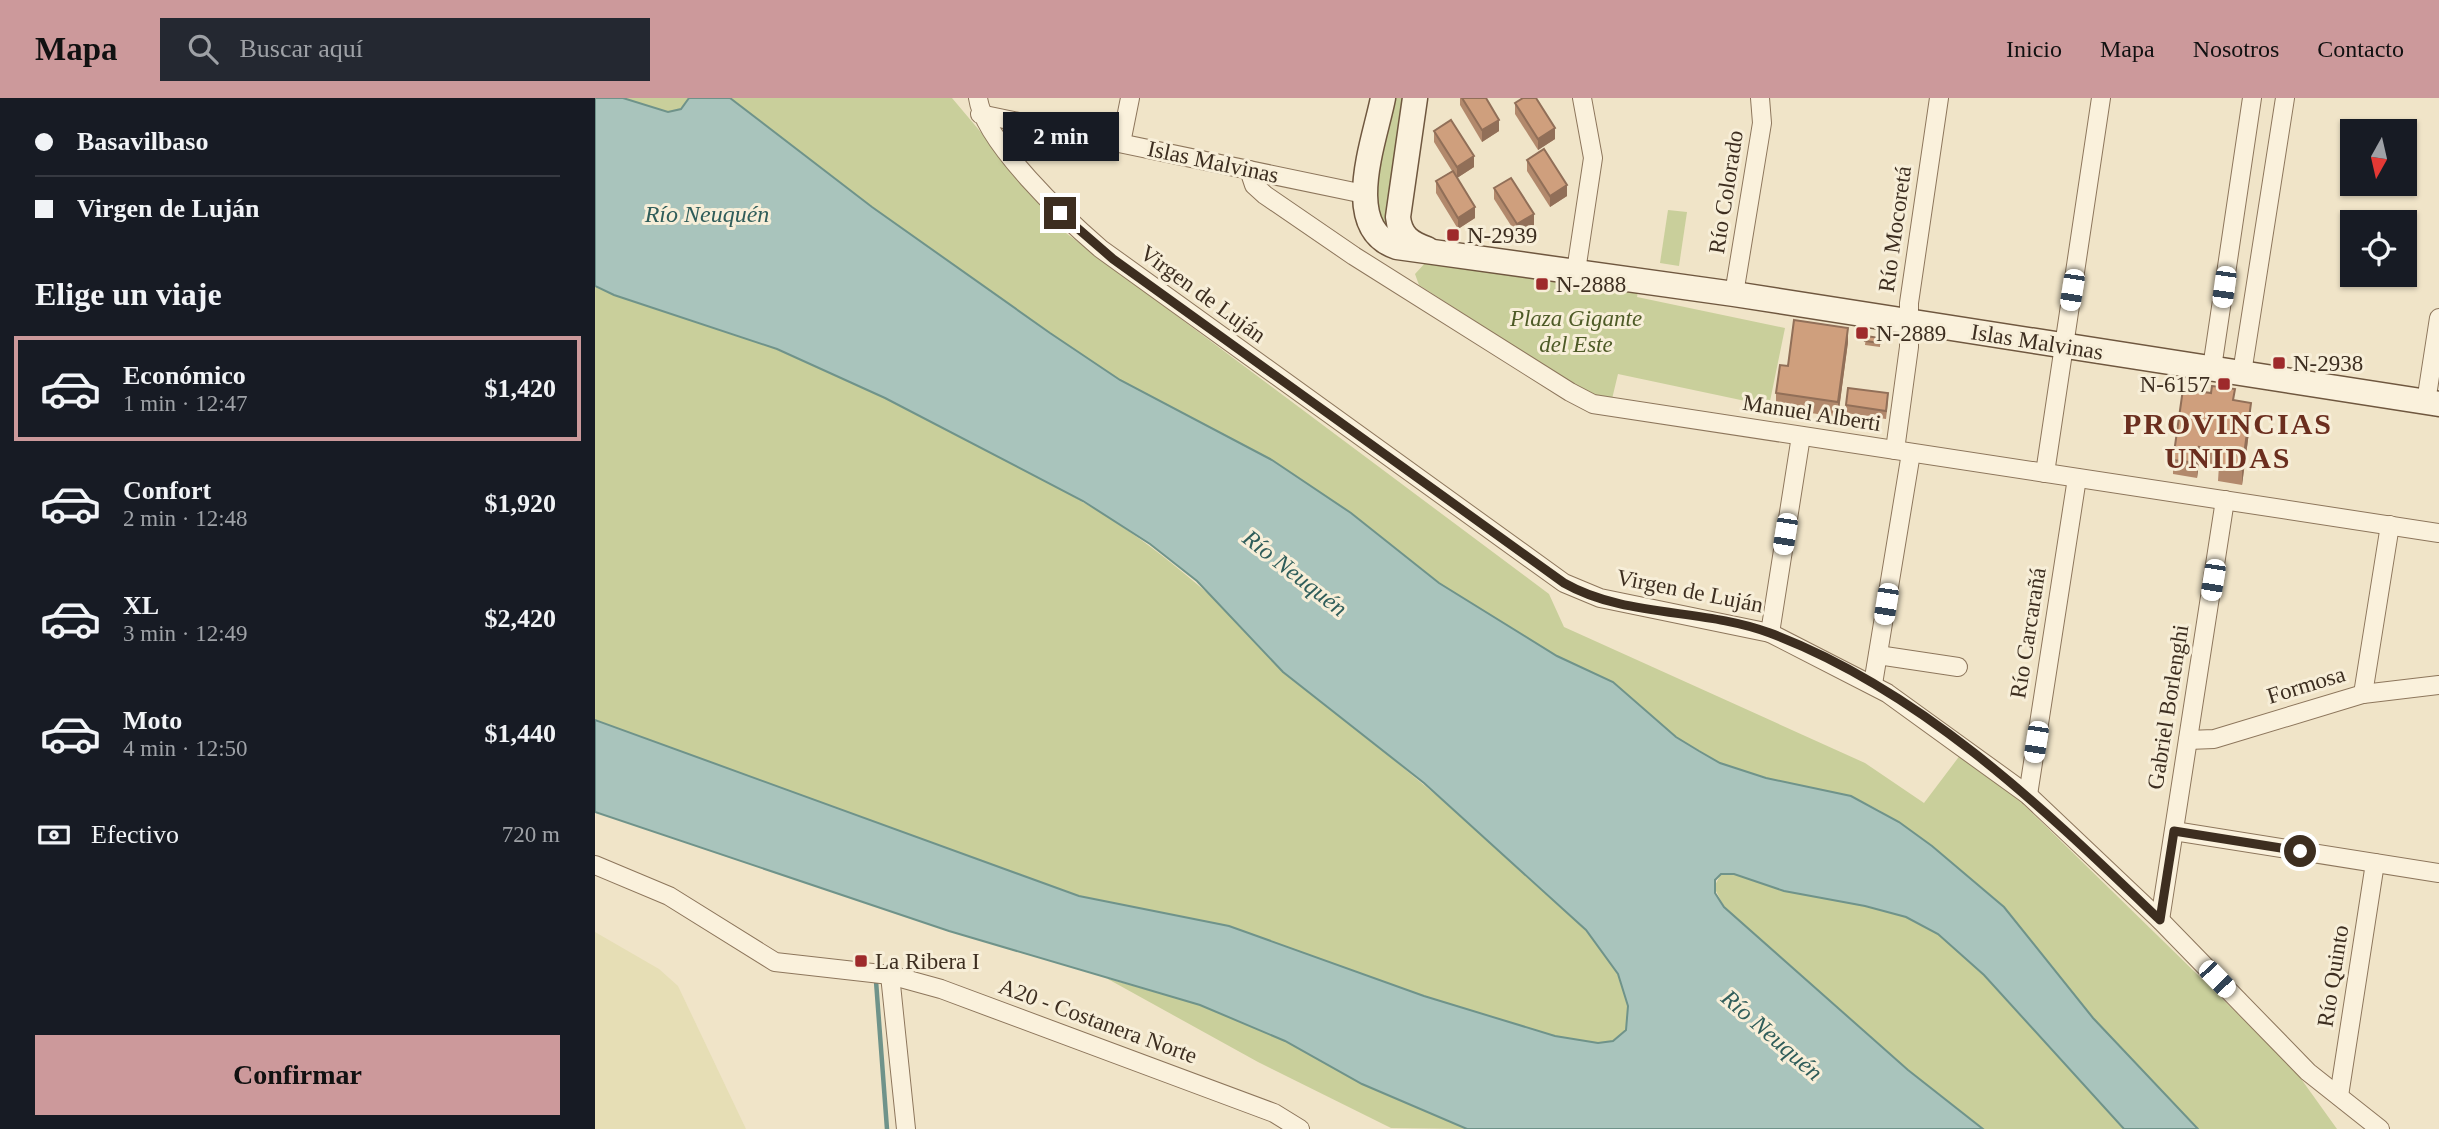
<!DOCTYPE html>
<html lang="es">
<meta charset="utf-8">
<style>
body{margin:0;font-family:Georgia,serif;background:#242831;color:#f1f3f6;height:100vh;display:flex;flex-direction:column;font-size:26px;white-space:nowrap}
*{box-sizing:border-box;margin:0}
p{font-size:23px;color:#9ea1a6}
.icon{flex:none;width:38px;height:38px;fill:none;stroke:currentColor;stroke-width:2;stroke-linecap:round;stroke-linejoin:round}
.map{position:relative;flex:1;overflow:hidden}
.sheet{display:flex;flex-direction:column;background:#171b24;width:595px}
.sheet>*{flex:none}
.hud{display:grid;align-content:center;height:154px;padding:0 35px;background:#171b24}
.needle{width:46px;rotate:188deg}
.controls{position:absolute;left:1745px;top:21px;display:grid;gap:14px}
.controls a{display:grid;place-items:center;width:77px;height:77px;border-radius:0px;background:#171b24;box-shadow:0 2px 5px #0004;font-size:35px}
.end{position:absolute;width:32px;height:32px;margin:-16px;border:9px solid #3d2e20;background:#fff;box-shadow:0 0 0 4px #fff}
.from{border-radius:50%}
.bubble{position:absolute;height:49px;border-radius:0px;background:#171b24;box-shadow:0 2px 5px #0004;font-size:23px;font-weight:800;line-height:49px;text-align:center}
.car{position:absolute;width:21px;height:42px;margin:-21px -10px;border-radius:9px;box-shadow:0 0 5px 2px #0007;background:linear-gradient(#fff 24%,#345 0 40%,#fff 0 76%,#345 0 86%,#fff 0)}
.hud b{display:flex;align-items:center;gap:24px;height:66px;font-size:26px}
.hud b+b{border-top:2px solid #363941}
.hud i{width:18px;height:18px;background:#f1f3f6}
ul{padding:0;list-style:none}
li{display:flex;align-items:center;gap:21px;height:105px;margin:0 14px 10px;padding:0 21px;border:4px solid transparent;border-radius:0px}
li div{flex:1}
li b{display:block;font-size:26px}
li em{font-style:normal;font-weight:800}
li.selected{border-color:#cc999b}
li>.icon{width:63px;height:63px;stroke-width:1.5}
h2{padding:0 35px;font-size:32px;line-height:84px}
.pay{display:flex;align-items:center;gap:18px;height:77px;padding:0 35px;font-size:26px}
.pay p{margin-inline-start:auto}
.primary-button{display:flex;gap:14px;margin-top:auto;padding:14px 35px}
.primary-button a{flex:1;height:80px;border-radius:0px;background:#cc999b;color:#111;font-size:28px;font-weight:800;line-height:80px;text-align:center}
header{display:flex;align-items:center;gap:42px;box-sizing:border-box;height:98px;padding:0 35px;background:#cc999b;color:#111}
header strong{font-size:33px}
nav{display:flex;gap:38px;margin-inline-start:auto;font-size:24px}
.search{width:490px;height:63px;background:#242831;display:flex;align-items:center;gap:18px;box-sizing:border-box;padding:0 24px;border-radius:0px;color:#9ea1a6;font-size:26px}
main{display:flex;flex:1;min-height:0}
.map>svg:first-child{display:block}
.farmland{fill:#e6deb5}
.green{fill:#c9cf9b}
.water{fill:#a9c4bc;stroke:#6f938a;stroke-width:2}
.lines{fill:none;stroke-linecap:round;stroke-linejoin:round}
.stream{stroke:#6f938a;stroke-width:4.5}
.street-casing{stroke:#8d765c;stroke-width:20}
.secondary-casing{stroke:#6f573f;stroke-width:27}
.street{stroke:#faf1dc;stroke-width:18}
.secondary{stroke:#faf1dc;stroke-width:24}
.wall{fill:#b2896c}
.shaded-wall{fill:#916f58}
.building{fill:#cf9f7d;stroke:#916f58;stroke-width:2}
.route{stroke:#3d2e20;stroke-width:9}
.poi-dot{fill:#9e2a2b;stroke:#f7eed8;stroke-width:2.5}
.labels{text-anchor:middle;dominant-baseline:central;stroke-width:6;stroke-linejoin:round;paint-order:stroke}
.street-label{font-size:23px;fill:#3d2e20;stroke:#f7eed8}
.poi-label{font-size:23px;fill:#3d2e20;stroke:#f7eed8;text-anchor:start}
.park-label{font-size:23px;font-style:italic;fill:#4d5a26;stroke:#f7eed8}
.water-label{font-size:24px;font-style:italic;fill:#2f5d5a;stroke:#f7eed8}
.district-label{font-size:30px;font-weight:bold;letter-spacing:2px;fill:#6b2e1e;stroke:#f7eed8}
</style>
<header>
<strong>Mapa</strong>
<div class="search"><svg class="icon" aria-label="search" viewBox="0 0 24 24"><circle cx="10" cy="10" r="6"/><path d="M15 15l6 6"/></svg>Buscar aquí</div>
<nav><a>Inicio</a><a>Mapa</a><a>Nosotros</a><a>Contacto</a></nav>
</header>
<main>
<section class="sheet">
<div class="hud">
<b><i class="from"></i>Basavilbaso</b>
<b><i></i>Virgen de Luján</b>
</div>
<h2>Elige un viaje</h2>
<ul>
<li class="selected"><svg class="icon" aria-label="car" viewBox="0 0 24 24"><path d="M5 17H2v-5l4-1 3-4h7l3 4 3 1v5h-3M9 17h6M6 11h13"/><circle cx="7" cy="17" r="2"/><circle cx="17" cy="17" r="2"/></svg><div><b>Económico</b><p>1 min · 12:47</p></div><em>$1,420</em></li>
<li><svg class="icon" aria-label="car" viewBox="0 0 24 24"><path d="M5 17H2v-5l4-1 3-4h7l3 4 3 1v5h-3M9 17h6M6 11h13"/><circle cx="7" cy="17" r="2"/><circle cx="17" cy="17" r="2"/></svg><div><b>Confort</b><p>2 min · 12:48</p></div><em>$1,920</em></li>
<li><svg class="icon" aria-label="car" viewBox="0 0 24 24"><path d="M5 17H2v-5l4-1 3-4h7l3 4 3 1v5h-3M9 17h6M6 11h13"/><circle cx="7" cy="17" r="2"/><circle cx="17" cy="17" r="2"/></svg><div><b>XL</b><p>3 min · 12:49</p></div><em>$2,420</em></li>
<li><svg class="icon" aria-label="car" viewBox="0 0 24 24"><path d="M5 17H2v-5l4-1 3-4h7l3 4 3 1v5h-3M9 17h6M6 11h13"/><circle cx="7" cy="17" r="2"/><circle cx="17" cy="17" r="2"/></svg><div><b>Moto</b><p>4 min · 12:50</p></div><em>$1,440</em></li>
</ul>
<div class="pay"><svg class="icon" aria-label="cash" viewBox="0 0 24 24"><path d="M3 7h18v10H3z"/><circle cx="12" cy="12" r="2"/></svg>Efectivo<p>720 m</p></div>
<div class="primary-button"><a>Confirmar</a></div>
</section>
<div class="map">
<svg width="1844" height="1031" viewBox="0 0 1844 1031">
<rect width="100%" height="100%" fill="#f0e4c8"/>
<!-- farmland -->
<path class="farmland" d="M0,834L64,871L83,888L151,1031H0Z"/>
<!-- green -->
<g class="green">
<path d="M28,0H94L86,11L73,14L58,11Z"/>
<path d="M135,0H357L471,135L954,496L969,529L1270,665L1329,705L1366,656L1427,705L1699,971L1742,1031H1603L1498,920L1409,809L1337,748L1284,712L1256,698L1171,680L1125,665L1081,639L1018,584L962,558L844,485L756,415L677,362L525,282L455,235L277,109Z"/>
<path d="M794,0H814L792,135L776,93Z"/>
<path d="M1073,112L1092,114L1084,168L1065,165Z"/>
<path d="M831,164L1043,194L1042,199L1190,230L1174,308L1023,276L1017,301L995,297L824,187L820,176Z"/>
<path d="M0,188L19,197C74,216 132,230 185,253C288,296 389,347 486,403C590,462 670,551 760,629C827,687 897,740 960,803C983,824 1008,848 1023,876C1032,893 1036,914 1031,932L1018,943L1003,945L960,938L829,898L634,828L484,798L0,622Z"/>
<path d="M1126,776H1139L1189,793L1270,808L1311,819L1343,836L1389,877L1529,1031H1388L1313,972L1129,809L1119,789Z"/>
<path d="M511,880L605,907L690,943L767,986L872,1031L796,1030L663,964Z"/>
</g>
<!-- water -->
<path class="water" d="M0,0H28L73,14L86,11L94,0H135L277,109L455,235L525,282L677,362L756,415L844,485L962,558L1018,584L1081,639L1104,653L1125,665L1171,680L1256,698L1304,724L1337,748L1409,809L1498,920L1603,1031H1529L1389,877L1343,836L1311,819L1270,808L1189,793L1139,776H1126L1120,782V795L1129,809L1313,972L1388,1031H872L767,986L690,943L605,907L354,833L0,714V622L484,798L634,828L829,898L960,938L1003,945L1018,943L1031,932L1033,908L1023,876L991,832L829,685L688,574L602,483L555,446L488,403L290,300L182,251L19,197L0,188Z"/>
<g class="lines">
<!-- stream -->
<path class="stream" d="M281,883L292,1031"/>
<defs>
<g id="street">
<path d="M383,0C389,44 471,121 506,151L969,485L1005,500L1175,535L1292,595L1433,697L1565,822L1713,974L1785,1031"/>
<path d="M385,16L769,96"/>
<path d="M526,45L535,0"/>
<path d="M654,72L659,87L670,97L759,158L975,294L998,306L1844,435"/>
<path d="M981,173L998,60L987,0"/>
<path d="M1139,196L1167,25L1165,0"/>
<path d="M1617,270L1657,0"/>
<path d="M1647,275L1690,0"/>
<path d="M1831,304L1844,220"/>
<path d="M1300,352L1314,249V205L1344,0"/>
<path d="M1450,375L1506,0"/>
<path d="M1175,535L1206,338"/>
<path d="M1283,557L1363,569"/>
<path d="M1278,586L1316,355"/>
<path d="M1768,596L1795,427"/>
<path d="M1593,642L1619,641L1768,596L1844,587"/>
<path d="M1433,697L1482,380"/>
<path d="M1579,733L1844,775"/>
<path d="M0,767L74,798L180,864L295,877L346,891L679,1015L705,1031"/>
<path d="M1565,822L1630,402"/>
<path d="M295,877L311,1031"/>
<path d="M1744,998L1780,765"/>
</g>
<g id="secondary">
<path d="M788,0C780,42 745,130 802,149L1139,196L1844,306"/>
<path d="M820,0L803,119C805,138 815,145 832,151"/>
</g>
</defs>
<!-- street casing -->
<use href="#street" class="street-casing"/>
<!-- secondary casing -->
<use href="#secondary" class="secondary-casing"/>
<!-- street -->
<use href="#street" class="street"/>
<!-- secondary -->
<use href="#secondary" class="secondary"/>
</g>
<!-- wall -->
<g class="wall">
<path d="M865,0H891L904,33L887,44L865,7Z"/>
<path d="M920,5L960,41L943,52L920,16Z"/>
<path d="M839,33L879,69L862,80L880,120L863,131L841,95V83L857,73L839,44Z"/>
<path d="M932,62L972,98L955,109L932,73Z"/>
<path d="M899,90L939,127L922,137L899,101Z"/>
<path d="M1271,238L1285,240V249L1270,247Z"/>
<path d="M1253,244L1243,319L1181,310V295L1193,268Z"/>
<path d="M1616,295L1640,302L1656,319L1647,387L1623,383L1624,367L1604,364L1602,380L1578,376V362Z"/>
<path d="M1293,303L1291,321L1251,315V307Z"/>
</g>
<!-- shaded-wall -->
<g class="shaded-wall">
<path d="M904,22V33L887,44V32Z"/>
<path d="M960,30V41L943,52V41Z"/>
<path d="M879,58V69L862,80V69Z"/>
<path d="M972,87V98L955,109V98Z"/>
<path d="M880,109V120L863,131V120Z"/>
<path d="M939,116V127L922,137V126Z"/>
<path d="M1253,230V244L1243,319V304Z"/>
<path d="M1656,305V319L1647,387V372Z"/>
<path d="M1604,349V364L1602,380V365Z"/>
</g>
<!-- building -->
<g class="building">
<path d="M867,0H891L904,22L887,32Z"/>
<path d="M928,0H941L960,30L943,41L920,5Z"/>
<path d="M856,22L879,58L862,69L839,33Z"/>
<path d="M949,51L972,87L955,98L932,62Z"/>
<path d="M858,73L880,109L863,120L841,83Z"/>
<path d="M916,80L939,116L922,126L899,90Z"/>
<path d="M1199,222L1253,230L1243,304L1181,295L1185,267L1193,268Z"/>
<path d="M1271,238L1285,240V245L1270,243Z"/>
<path d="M1617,288L1640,291L1638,302L1656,305L1647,372L1623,369L1626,352L1604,349L1602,365L1578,362L1588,291L1616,295Z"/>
<path d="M1253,290L1293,295L1291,313L1251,307Z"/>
</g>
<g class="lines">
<!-- route -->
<path class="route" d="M465,115L518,161L969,485C1030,520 1109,510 1175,535C1327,592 1450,712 1565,822L1579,733L1705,753"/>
</g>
<!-- markers -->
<g class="poi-dot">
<rect x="851" y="130" width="14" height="14" rx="3.5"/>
<rect x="940" y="179" width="14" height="14" rx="3.5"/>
<rect x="1260" y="228" width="14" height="14" rx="3.5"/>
<rect x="1677" y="258" width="14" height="14" rx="3.5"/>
<rect x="1622" y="279" width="14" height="14" rx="3.5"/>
<rect x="259" y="856" width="14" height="14" rx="3.5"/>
</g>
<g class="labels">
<!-- street labels -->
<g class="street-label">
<text transform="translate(618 64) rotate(12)">Islas Malvinas</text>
<text transform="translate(1131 94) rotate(-81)">Río Colorado</text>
<text transform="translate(1300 131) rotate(-82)">Río Mocoretá</text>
<text transform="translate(608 196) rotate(36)">Virgen de Luján</text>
<text transform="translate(1442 244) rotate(9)">Islas Malvinas</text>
<text transform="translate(1217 315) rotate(9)">Manuel Alberti</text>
<text transform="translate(1095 493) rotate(11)">Virgen de Luján</text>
<text transform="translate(1433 535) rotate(-81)">Río Carcarañá</text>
<text transform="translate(1711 587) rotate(-17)">Formosa</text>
<text transform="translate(1573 609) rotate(-81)">Gabriel Borlenghi</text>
<text transform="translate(1738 878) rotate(-81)">Río Quinto</text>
<text transform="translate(503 923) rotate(20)">A20 - Costanera Norte</text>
</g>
<!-- poi labels -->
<g class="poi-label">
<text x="872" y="137">N-2939</text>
<text x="961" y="186">N-2888</text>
<text x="1281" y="235">N-2889</text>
<text x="1698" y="265">N-2938</text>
<text x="1615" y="286" text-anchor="end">N-6157</text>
<text x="280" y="863">La Ribera I</text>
</g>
<!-- park labels -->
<g class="park-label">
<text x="981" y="220">Plaza Gigante<tspan x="981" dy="26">del Este</tspan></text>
</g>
<!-- water labels -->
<g class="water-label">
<text x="112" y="116">Río Neuquén</text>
<text transform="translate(700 475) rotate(38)">Río Neuquén</text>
<text transform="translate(1177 937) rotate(41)">Río Neuquén</text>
</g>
<!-- district labels -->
<g class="district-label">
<text x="1633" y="325">PROVINCIAS<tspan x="1633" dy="34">UNIDAS</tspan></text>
</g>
</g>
</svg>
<div class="controls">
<a><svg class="needle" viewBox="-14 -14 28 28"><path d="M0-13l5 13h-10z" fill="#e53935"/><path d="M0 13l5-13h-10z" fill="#9ea1a6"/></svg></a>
<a><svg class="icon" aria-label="locate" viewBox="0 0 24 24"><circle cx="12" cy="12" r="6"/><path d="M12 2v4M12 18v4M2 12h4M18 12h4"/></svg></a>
</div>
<i class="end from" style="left:1705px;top:753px"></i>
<i class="end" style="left:465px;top:115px"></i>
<div class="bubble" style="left:408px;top:14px;width:116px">2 min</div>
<i class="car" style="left:1629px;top:189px;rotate:188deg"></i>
<i class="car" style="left:1477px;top:192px;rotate:189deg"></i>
<i class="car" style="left:1190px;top:436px;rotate:189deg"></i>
<i class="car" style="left:1618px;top:482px;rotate:189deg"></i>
<i class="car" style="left:1291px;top:506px;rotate:189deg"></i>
<i class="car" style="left:1441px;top:644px;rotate:189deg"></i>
<i class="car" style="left:1622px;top:881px;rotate:136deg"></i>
</div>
</main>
